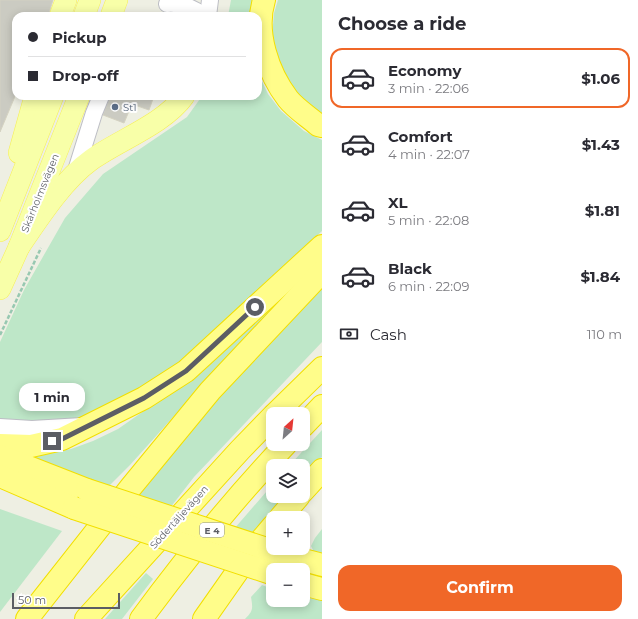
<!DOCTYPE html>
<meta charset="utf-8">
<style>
body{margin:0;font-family:Montserrat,sans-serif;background:#f2f2f3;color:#2b2b33;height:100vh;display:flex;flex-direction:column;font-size:15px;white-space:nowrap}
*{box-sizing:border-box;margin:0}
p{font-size:13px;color:#7c7c81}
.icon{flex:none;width:22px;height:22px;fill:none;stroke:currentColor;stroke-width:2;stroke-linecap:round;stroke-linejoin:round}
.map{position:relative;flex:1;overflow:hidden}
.sheet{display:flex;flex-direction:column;background:#fff;width:316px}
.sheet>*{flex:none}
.banner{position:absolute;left:12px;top:12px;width:250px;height:88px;border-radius:12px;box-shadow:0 2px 10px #0003;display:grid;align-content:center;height:88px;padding:0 16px;background:#fff}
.needle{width:26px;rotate:27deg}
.buttons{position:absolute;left:266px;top:407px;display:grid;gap:8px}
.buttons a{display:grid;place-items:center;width:44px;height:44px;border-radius:8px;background:#fff;box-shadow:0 2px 10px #0003;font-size:20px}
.scale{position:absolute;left:12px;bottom:10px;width:108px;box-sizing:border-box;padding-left:4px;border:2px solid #5b5d64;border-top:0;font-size:11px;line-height:14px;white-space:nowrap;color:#5b5d64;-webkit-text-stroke:3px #fff;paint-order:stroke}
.end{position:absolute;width:18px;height:18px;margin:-9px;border:5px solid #5b5d64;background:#fff;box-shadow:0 0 0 2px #fff}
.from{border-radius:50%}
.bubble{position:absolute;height:28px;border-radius:12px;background:#fff;box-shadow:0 2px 10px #0003;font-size:13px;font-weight:700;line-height:28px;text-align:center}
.banner b{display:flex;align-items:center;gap:14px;height:38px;font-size:15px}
.banner b+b{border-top:1px solid #e1e1e2}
.banner i{width:10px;height:10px;background:#2b2b33}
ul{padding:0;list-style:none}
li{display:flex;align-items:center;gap:12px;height:60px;margin:0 8px 6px;padding:0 8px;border:2px solid transparent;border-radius:12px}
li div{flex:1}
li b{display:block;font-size:15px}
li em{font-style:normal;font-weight:700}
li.on{border-color:#f06728}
li>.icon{width:36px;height:36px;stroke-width:1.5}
h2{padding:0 16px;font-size:18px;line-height:48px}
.pay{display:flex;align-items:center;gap:10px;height:44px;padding:0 16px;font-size:15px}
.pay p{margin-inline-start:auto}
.primary-button{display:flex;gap:8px;margin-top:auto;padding:8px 16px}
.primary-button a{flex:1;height:46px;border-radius:12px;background:#f06728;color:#fff;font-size:16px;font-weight:700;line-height:46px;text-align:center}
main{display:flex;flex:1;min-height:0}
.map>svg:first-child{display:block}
.green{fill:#bee7c8}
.building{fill:#cbcbc2;stroke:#d4d2c1}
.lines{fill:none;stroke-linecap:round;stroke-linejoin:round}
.minor-casing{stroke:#bdbec5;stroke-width:18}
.major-casing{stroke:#f7f054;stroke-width:22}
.highway-casing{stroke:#f2df00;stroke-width:24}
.path{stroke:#97c8b1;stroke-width:2.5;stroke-dasharray:4 2;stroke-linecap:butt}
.minor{stroke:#fff;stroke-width:16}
.major{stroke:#f8ffa8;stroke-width:21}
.highway{stroke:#fffd8a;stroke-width:22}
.highway-bridge-casing{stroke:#f2df00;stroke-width:24;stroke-linecap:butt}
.highway-bridge{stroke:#fffd8a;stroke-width:22}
.route{stroke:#5b5d64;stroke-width:5}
.service-dot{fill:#5c6f8a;stroke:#fff;stroke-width:1.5}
.labels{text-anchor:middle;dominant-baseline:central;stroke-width:4;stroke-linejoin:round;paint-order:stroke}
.shield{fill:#fff;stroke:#8c8e92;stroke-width:1}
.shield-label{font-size:9px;font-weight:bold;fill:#5b5d64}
.service-label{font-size:10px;fill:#4e5e75;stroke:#fff;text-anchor:start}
.street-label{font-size:10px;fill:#5b5d64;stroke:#fff}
</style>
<main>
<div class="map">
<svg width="322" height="619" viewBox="0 0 322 619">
<rect width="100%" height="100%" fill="#eeefe3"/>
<!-- green -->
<g class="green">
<path d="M231,0H255L252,16H228Z"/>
<path d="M278,0H322V117L301,103L275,60L272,37L274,13Z"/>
<path d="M258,73L268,94L281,111L304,131L322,140V231L168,375L76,420L0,422V342L24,290L65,218L103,174L187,117L202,96H258Z"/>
<path d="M309,271L257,324L130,465L108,487L33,457L36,456L71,449L93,441L118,429L161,399Z"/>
<path d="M322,280V342L194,477L170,508L136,496L156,465Z"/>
<path d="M322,430V457L303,479V466H289Z"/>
<path d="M273,484V496H288L253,535L234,529Z"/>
<path d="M0,509L62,531L0,612Z"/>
<path d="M322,529V554L314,552L311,546L315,538Z"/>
<path d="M146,573L153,579L122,619H105Z"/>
<path d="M262,585L273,589V600H303V597L322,600V619H245C253,611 253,609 251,597Z"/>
</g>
<!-- building -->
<g class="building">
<path d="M0,0H53L48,16H16V94L0,132Z"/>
<path d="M110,96H154L149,110L132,104L124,123L103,115Z"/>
</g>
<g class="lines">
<defs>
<g id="minor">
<path d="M167,4C179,3 193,7 202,15L201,16"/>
<path d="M208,16L210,0"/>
<path d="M75,174L94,113L101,96"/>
<path d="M0,427L32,429L82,426"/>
</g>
<g id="major">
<path d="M60,16L66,0"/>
<path d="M84,16L90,0"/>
<path d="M111,16L117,0"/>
<path d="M19,153L35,96"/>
<path d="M0,231L53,96"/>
<path d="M19,247C38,219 63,180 91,160C119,140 164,124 184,96"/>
<path d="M0,289L19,247L79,96"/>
</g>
<g id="highway">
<path d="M264,0C254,32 268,73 288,99C296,109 309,117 318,125L322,126"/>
<path d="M275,414L322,368"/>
<path d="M303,426L322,406"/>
<path d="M0,445L31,446L62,439L144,398L186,371L322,246"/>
<path d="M0,456L87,490"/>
<path d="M0,476L74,508"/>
<path d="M303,491L322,470"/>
<path d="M280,518L299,496"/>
<path d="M285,555L322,565"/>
<path d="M303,584L322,589"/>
<path d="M27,619L131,487L210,391L322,272"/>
<path d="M86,619L240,450L273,416"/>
<path d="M141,619C186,558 234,499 286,444"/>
<path d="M204,619L251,552L273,526"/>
</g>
</defs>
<!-- minor casing -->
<use href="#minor" class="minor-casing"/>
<!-- major casing -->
<use href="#major" class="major-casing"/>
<!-- highway casing -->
<use href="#highway" class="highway-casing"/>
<!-- path -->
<path class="path" d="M0,335L41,248"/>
<!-- minor -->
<use href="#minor" class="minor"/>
<!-- major -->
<use href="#major" class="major"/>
<!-- highway -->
<use href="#highway" class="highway"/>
<defs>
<g id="highway-bridge">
<path d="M87,490L285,555"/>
<path d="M74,508L271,573"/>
</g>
</defs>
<!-- highway-bridge casing -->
<use href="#highway-bridge" class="highway-bridge-casing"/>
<!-- highway-bridge -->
<use href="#highway-bridge" class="highway-bridge"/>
</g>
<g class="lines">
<!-- route -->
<path class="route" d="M52,441L62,439L144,398L186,371L255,307"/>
</g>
<!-- markers -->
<circle class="service-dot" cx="115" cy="107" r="4"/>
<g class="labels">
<!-- shield labels -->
<rect class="shield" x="200" y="523" width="24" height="14" rx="3"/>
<g class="shield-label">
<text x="212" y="530">E 4</text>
</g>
<!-- service labels -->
<g class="service-label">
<text x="123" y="107">St1</text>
</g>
<!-- street labels -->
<g class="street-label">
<text transform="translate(40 193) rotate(-68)">Skärholmsvägen</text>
<text transform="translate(179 517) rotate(-48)">Södertäljevägen</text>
</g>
</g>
</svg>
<div class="buttons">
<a><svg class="needle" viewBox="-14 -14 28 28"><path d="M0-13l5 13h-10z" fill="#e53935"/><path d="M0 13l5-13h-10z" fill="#7c7c81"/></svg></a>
<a><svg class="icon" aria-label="layers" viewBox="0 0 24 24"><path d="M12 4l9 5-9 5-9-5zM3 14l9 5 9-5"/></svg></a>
<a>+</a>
<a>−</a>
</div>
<div class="scale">50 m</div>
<i class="end from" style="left:255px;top:307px"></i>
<i class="end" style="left:52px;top:441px"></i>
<div class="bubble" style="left:19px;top:383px;width:66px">1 min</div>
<div class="banner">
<b><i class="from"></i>Pickup</b>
<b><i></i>Drop-off</b>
</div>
</div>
<section class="sheet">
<h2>Choose a ride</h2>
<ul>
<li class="on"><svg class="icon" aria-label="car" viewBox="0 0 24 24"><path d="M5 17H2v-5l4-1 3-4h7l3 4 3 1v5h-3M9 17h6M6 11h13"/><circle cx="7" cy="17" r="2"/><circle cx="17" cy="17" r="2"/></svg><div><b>Economy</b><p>3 min · 22:06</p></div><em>$1.06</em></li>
<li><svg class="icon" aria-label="car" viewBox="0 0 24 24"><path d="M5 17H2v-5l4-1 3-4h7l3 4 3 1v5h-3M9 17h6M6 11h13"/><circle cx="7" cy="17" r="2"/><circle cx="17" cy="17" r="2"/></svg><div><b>Comfort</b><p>4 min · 22:07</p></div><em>$1.43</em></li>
<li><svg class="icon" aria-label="car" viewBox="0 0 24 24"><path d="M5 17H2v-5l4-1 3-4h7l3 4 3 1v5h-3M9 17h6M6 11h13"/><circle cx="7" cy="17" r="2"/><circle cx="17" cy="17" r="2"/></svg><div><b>XL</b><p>5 min · 22:08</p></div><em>$1.81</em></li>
<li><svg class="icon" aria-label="car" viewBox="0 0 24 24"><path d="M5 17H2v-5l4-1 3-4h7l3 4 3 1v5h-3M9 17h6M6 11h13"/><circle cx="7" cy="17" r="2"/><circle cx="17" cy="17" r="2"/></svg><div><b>Black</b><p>6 min · 22:09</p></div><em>$1.84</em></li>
</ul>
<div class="pay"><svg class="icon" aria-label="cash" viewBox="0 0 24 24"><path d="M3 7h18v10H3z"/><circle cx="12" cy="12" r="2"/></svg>Cash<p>110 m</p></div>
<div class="primary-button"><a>Confirm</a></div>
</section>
</main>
